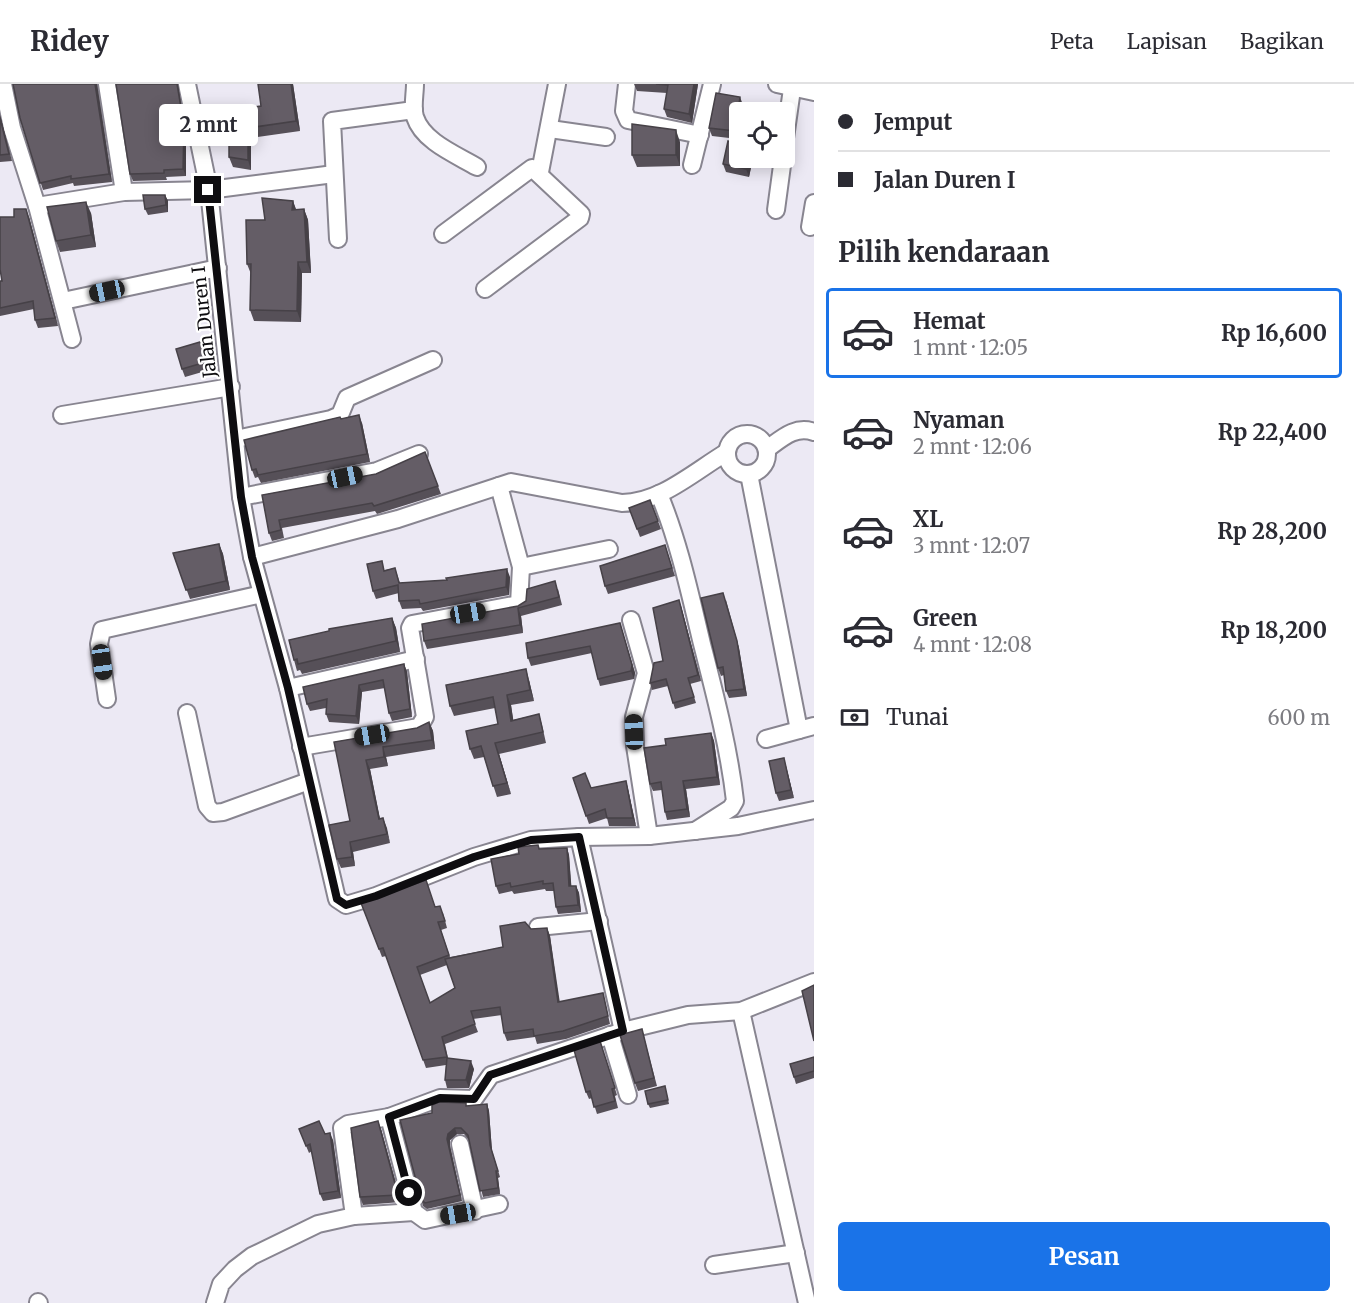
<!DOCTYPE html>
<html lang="id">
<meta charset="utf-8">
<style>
body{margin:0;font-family:Merriweather,serif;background:#f2f2f3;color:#2b2b33;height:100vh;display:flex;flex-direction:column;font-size:22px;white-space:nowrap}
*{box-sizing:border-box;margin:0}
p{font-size:20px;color:#7c7c81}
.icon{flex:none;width:33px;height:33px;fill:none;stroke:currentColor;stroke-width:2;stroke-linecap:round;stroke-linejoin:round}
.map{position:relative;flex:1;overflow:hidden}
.details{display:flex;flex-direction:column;background:#fff;width:540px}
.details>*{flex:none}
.guide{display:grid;align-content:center;height:132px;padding:0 24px;background:#fff}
.controls{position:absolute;left:729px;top:18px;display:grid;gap:12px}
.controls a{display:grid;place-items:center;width:66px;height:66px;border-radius:6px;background:#fff;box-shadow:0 3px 15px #0003;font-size:30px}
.end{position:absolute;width:27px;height:27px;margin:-14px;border:8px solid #0e0d10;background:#fff;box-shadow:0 0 0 3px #fff}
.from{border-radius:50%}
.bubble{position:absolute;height:42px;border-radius:6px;background:#fff;box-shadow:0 3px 15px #0003;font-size:20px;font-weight:700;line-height:42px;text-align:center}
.car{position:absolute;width:18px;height:36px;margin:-18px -9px;border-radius:8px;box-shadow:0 0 4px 2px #0007;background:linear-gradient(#222 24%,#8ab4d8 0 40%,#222 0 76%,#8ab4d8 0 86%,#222 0)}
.guide b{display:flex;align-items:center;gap:21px;height:57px;font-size:22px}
.guide b+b{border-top:2px solid #e1e1e2}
.guide i{width:15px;height:15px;background:#2b2b33}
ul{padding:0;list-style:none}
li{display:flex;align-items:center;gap:18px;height:90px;margin:0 12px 9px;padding:0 12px;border:3px solid transparent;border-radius:6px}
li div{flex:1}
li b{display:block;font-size:22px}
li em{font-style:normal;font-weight:700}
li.active{border-color:#1a73e8}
li>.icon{width:54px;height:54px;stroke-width:1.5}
h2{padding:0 24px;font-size:27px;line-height:72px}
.pay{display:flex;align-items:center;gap:15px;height:66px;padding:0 24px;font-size:22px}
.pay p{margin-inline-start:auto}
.action{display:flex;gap:12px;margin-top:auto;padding:12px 24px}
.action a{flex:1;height:69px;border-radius:6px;background:#1a73e8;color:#fff;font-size:24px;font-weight:700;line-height:69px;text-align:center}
header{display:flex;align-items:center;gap:36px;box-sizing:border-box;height:84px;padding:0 30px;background:#fff;border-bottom:2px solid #e1e1e2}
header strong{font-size:28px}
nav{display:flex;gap:33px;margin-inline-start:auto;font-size:21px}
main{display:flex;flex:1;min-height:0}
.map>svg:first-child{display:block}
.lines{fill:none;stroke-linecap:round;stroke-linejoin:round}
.street-casing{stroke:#888590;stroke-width:20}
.street{stroke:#fff;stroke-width:16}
.wall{fill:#565058;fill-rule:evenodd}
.shaded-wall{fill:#464147}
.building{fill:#645d66;stroke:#464147;stroke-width:1.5}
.route{stroke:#0e0d10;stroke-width:8}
.labels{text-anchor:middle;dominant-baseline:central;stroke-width:4.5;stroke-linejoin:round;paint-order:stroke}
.street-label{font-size:18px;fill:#0e0d10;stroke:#fff}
</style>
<header>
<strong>Ridey</strong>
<nav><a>Peta</a><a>Lapisan</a><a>Bagikan</a></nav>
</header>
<main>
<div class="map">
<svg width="814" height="1219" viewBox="0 0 814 1219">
<rect width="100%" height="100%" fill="#ece9f4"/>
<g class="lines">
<defs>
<g id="street">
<path d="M3,0L12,44L37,122"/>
<path d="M107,0L124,108"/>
<path d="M187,0L209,106L241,413L252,473"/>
<path d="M415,0C415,10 412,24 415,33C423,58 457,71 477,83"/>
<path d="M627,0L624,27L628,36L700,51"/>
<path d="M777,0L814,8"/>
<path d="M550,45L606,53"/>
<path d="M784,61L792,5"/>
<path d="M692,81L712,0"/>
<path d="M540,88L557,0"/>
<path d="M776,126L783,74"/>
<path d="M810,143L814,119"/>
<path d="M443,150L532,84L581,130L580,134L485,205"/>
<path d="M338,155L332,37L414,26"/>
<path d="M63,217L218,184"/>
<path d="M72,255L37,122L124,108L209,106L334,90"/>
<path d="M62,331L231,303"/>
<circle cx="747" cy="370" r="20"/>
<path d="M236,355L331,335L340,331L347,314L433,276"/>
<path d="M767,365C781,355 795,341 814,348"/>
<path d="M749,390L799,646L814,642"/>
<path d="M659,410C679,458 690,510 702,560C715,611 729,664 735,717L731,724L695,747"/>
<path d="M241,413L377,387L419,370"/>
<path d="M521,483L609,465"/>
<path d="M631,536L646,589L634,633L635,662L649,752"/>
<path d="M288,604L416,575"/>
<path d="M107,615L99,560L102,546L262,510"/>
<path d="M187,629L207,722L213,729L223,728L309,697"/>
<path d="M766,655L799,646"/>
<path d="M301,663L419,643L425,633L410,544L412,540L519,520L521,483L499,402"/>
<path d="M579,753L649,752L738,742L814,726"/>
<path d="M538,843L599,837"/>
<path d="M741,927L807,1219"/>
<path d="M623,947L579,753L531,756L474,773L376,812L346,821L337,815L288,604L252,473L398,435L511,398L622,419C660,419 695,387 727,368"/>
<path d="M610,951L628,1011"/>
<path d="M389,1033L414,1128L425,1136L499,1120"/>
<path d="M460,1060L475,1127"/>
<path d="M354,1132L414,1128"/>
<path d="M714,1181L796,1169"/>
<path d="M38,1218L39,1219"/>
<path d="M215,1219L221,1200L235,1185L252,1172L318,1140L354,1132L342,1044L348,1040L389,1033L440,1014L474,1015L491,991L623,947L688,931L741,927L814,898"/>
</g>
</defs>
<!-- street casing -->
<use href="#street" class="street-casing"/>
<!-- street -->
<use href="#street" class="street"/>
</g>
<!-- wall -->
<g class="wall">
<path d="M13,0H97L112,98L74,102L73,99L43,106L20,34Z"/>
<path d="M293,0L300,47L251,54V86L233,83L229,73L236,52L261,22Z"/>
<path d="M634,0H698L692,39L667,33L664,25L667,9L637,7Z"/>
<path d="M743,21L738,55L712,52L709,44Z"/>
<path d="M0,31L12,77L0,78Z"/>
<path d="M186,49V92L166,93L167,96L133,97L130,90Z"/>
<path d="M680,58V82L637,83L632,71Z"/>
<path d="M740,74H753L749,93L726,88L723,80Z"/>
<path d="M165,111L168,117V128L148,131L145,125Z"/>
<path d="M293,117L296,126L304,125L308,136L311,189H302L301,238L254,237L250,226L251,190L247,180L265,136Z"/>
<path d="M91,129L96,163L60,168L56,157Z"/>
<path d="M29,133L58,242L38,244L35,236L34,225L0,232V197H2Z"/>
<path d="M200,258L209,286L185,293L182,285Z"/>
<path d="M341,335L362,339L370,378L261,399L258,393L255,394L252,386Z"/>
<path d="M425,368L441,410L377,430L375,427L282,444L284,454L272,457L269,449L262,411L376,390Z"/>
<path d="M650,416L661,445L640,453L629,424Z"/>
<path d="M219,460L223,470L230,506L190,515L173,469Z"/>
<path d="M665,461L675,492L608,510L605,502Z"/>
<path d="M395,484L400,499L510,493L509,511L423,527L421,524L402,525L399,517V509L376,515L373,507L385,486Z"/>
<path d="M558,505L562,521L521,532L523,549L427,565L424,557L518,522Z"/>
<path d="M726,516L739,564L747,612L729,614L726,607L724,591L721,592L718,584Z"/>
<path d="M681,522L701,597L690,600L696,619L675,625L668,602L652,606L650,599L663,577Z"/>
<path d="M392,534L396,544L400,568L302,590L300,586L297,587L294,576Z"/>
<path d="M620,539L635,589L634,595L600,602L598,595L592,569L531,582L528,574Z"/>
<path d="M404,580L407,588L412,633L392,637L389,629L385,604L362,608L359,640L329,638L326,630V624L310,627L307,620Z"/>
<path d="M529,596L534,617L511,621L513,636L539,630L542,641L546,659L499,670L511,710L497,713L484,673L474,675L470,665L498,640L495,624L454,632L450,622Z"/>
<path d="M429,638L433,647L435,665L386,673L388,682L370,685L380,735L383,734L390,759L353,768L355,782L341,784L337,775L350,737L334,658L417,644Z"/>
<path d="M711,649L714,657L720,701L686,705L690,733L667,736L665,728L662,706L653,707L650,700L666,661Z"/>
<path d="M786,682L794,714L779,717L776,709Z"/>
<path d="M573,694L591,704L626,697L628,705L636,742H609L607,734L589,740Z"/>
<path d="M567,764L569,771L571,802H576L579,809L581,828L558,830L556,823L554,807H546L545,805L514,810L512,807L499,810L496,802L540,765Z"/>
<path d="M361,819L435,823L443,829L447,844L441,846L450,873L503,863L531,845L547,844L550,852L559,918L603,909L605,917L610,940L566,955L537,960L535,953L507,957L504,949L502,931L473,935L478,948L445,960L448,974L474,985L469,1004H447L445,996L446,981L426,984L386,872L382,873ZM447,881L455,904L430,919L420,891Z"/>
<path d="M642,945L644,953L657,1002L638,1007L635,999Z"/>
<path d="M600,957L617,1011L615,1012L618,1024L597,1030L592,1014L589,1015L586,1008Z"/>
<path d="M814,973V994L796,1000L790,980Z"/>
<path d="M666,1006L669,1020L650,1024L648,1020Z"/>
<path d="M487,1020L489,1027L492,1067L500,1093L498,1094L500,1110L483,1113L469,1056L464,1050H457L450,1056V1062L462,1117L427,1125L423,1122L421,1115L400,1036L467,1022Z"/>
<path d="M299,1045L325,1050L333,1056L341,1114L323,1117L320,1110L312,1067L309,1069Z"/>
<path d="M381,1045L401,1118L363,1121L360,1113Z"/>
</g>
<!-- shaded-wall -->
<g class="shaded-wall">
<path d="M95,0H97L112,98L109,90Z"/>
<path d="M177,0H178L186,49V92L183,85Z"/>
<path d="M291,0H293L300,47L296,37Z"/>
<path d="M694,0H698L692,39L689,30Z"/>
<path d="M740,13L743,21L742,28H740V43L738,55L735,47Z"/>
<path d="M0,31L12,77L0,34Z"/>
<path d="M248,44L251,54V86L248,76Z"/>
<path d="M676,46L680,58V82L676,71Z"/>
<path d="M749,74H753L749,93L746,85Z"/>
<path d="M165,111L168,117V128L166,121Z"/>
<path d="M293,117L297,128L292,126Z"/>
<path d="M86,118L91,129L96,163L91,151Z"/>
<path d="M26,125L29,133L58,242L55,234Z"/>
<path d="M304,125L308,136L311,189L307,178Z"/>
<path d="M298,178L302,189L301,238L297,227Z"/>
<path d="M359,331L362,339L370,378L367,370Z"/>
<path d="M219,460L223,470L230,506L226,497Z"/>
<path d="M507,485L510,493L509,511L506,503Z"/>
<path d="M723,509L739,564L747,612L744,605Z"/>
<path d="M679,516L681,522L701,597L698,591Z"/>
<path d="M518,524L521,532L523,549L520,541Z"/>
<path d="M392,534L396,544L400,568L396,557Z"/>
<path d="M620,539L635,589L634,595L631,587Z"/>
<path d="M404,580L407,588L412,633L410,625Z"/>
<path d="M526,585L529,596L534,617L530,606Z"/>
<path d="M359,601L362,608L359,640L356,632Z"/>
<path d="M507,611L511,621L515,647L511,637Z"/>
<path d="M429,638L433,647L435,665L432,656Z"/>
<path d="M711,649L714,657L720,701L717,693Z"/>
<path d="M495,659L499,670L511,710L507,699Z"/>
<path d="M383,663L386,673L388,682L384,673Z"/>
<path d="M784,674L794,714L791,706Z"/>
<path d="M366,676L370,685L382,745L379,735Z"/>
<path d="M626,697L628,705L636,742L633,734Z"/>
<path d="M683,697L686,705L690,733L687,725Z"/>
<path d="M383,734L387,744L390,759L387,750Z"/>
<path d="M350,758L353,768L355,782L352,773Z"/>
<path d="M567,764L569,771L572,810L569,802Z"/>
<path d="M576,802L579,809L581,828L578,821Z"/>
<path d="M547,844L550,852L561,926L558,918Z"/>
<path d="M471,977L474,985L469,1004L466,996Z"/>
<path d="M487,1020L489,1027L492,1067L500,1093L490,1061Z"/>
<path d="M378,1037L381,1045L401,1118L398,1111Z"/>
<path d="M455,1044L457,1050L450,1056V1062L462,1117L460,1111L447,1055L448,1050Z"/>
<path d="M330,1049L333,1056L341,1114L338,1107Z"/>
<path d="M496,1087L498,1094L500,1110L498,1104Z"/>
</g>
<!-- building -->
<g class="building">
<path d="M13,0H95L109,90L71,95V92L40,99L20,34Z"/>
<path d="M116,0H177L184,42L183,85L164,86V89L130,90Z"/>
<path d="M258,0H291L296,37L248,44V76L229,73V52H236L232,26L261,22Z"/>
<path d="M656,0H694L689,30L664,25L668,1Z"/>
<path d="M716,9L740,13L735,47L709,44Z"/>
<path d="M0,34L9,70L0,71Z"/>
<path d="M632,40L676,46V71H632Z"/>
<path d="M728,57L740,60V74H749L746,85L723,80Z"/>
<path d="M143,111H165L166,121L145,125Z"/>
<path d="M262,114L293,117L292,126L304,125L307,178H298L297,227L250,226L251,180H247L246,136H265Z"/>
<path d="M86,118L91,151L56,157L47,123Z"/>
<path d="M14,125H26L55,234L35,236L33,217L0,224V197H2L0,185V133H14Z"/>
<path d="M200,258L206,278L182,285L176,265Z"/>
<path d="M359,331L367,370L258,391L256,385L252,386L244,356L340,333L341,335Z"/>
<path d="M425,368L438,402L374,422L372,419L279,436L281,446L269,449L262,411L376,390Z"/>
<path d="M650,416L658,437L637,445L629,424Z"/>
<path d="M219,460L226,497L186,506L173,469Z"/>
<path d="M665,461L672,484L605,502L600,482Z"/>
<path d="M382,477L384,487L395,484L399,499L447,496L446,494L507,485L506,503L420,520L419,516L399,517L398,501L373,507L367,480Z"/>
<path d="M555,497L559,513L518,524L520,541L424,557L422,540L518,522L526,517L527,505Z"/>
<path d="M723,509L737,557L744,605L726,607L723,583L718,584L701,514Z"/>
<path d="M679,516L698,591L688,594L694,613L673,619L666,595L650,599L654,579L663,577L653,524Z"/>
<path d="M392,534L396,557L298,580L297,575L294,576L289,556L329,547V545Z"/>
<path d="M620,539L632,581L631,587L598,595L590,562L528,574L526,559Z"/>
<path d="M404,580L410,625L389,629L383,596L359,601L356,632L326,630L327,615L307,620L303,603Z"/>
<path d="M526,585L530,606L507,611L511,637L539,630L543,648L495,659L507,699L493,702L481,662L470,665L466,647L498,640L493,613L450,622L446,601Z"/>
<path d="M429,638L432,656L383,663L384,673L366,676L379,735L383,734L387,750L350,758L352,773L337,775L329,741L350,737L334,658L417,644Z"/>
<path d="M711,649L717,693L683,697L687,725L665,728L661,698L650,700L644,664L666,661L665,655Z"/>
<path d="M784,674L791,706L776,709L769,677Z"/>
<path d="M585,689L591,704L626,697L633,734H607L605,725L586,732L573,694Z"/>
<path d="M538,761L539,765L567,764L569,802H576L578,821L556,823L553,799L543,800V797L511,803L510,799L496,802L491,775L519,770L518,763Z"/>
<path d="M426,796L435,823L440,822L445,837L438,838L449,871L417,883L430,919L455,904L445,875L503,863L500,842L525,838L531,845L547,844L558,918L603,909L608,932L563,947L534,952L533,945L504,949L500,923L471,927L475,940L442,953L447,973L423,976L383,864L379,865L361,819Z"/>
<path d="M814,901V957L802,907Z"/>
<path d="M642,945L654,994L635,999L620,951Z"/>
<path d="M600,957L615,1004L612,1005L615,1017L594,1023L590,1007L586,1008L574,966Z"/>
<path d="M814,973V987L794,993L790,980Z"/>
<path d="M447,974L471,977L466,996H445Z"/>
<path d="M665,1002L668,1016L648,1020L645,1007Z"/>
<path d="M439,1018L466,1019V1022L487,1020L490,1061L498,1087H496L498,1104L480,1107L468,1051L461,1044H455L448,1050L447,1055L460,1111L425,1119L421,1115L400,1036L432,1029V1021Z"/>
<path d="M319,1037L325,1050L330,1049L338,1107L320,1110L310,1060L306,1062L299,1045Z"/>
<path d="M378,1037L398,1111L360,1113L351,1044Z"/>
</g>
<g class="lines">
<!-- route -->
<path class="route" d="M208,106L241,413L252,473L288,604L337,815L346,821L376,812L474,773L531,756L579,753L623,947L490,991L474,1015L440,1014L389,1033L409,1109"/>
</g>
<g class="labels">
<!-- street labels -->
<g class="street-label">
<text transform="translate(204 238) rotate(-96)">Jalan Duren I</text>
</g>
</g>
</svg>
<div class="controls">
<a><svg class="icon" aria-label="locate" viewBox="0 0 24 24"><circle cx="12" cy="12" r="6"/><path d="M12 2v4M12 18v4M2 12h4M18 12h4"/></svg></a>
</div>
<i class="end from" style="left:409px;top:1109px"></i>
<i class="end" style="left:208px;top:106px"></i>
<div class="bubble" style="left:159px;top:20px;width:99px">2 mnt</div>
<i class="car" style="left:107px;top:207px;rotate:258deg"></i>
<i class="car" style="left:345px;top:393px;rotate:78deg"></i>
<i class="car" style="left:468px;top:529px;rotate:81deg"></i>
<i class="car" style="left:102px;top:578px;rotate:172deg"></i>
<i class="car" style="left:634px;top:648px;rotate:358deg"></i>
<i class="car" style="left:372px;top:651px;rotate:260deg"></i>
<i class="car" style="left:458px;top:1130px;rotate:260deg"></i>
</div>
<section class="details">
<div class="guide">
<b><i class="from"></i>Jemput</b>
<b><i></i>Jalan Duren I</b>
</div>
<h2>Pilih kendaraan</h2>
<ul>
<li class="active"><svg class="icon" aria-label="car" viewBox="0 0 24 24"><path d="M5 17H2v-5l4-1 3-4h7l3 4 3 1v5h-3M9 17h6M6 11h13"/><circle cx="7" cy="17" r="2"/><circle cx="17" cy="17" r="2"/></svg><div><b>Hemat</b><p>1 mnt · 12:05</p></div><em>Rp 16,600</em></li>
<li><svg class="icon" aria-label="car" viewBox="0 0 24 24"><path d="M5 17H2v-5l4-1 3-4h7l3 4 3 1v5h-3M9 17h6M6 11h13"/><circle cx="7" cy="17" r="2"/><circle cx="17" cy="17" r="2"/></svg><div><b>Nyaman</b><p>2 mnt · 12:06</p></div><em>Rp 22,400</em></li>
<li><svg class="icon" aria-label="car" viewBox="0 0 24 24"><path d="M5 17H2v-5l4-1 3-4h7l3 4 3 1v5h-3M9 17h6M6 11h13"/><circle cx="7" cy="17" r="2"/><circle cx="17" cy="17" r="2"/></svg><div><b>XL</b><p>3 mnt · 12:07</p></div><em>Rp 28,200</em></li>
<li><svg class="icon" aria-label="car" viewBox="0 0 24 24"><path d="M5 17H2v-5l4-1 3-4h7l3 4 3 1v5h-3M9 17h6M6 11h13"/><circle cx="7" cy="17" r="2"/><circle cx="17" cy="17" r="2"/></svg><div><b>Green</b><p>4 mnt · 12:08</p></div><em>Rp 18,200</em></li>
</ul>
<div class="pay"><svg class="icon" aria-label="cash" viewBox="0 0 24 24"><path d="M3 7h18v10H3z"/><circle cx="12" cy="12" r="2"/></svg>Tunai<p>600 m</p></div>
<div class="action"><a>Pesan</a></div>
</section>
</main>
